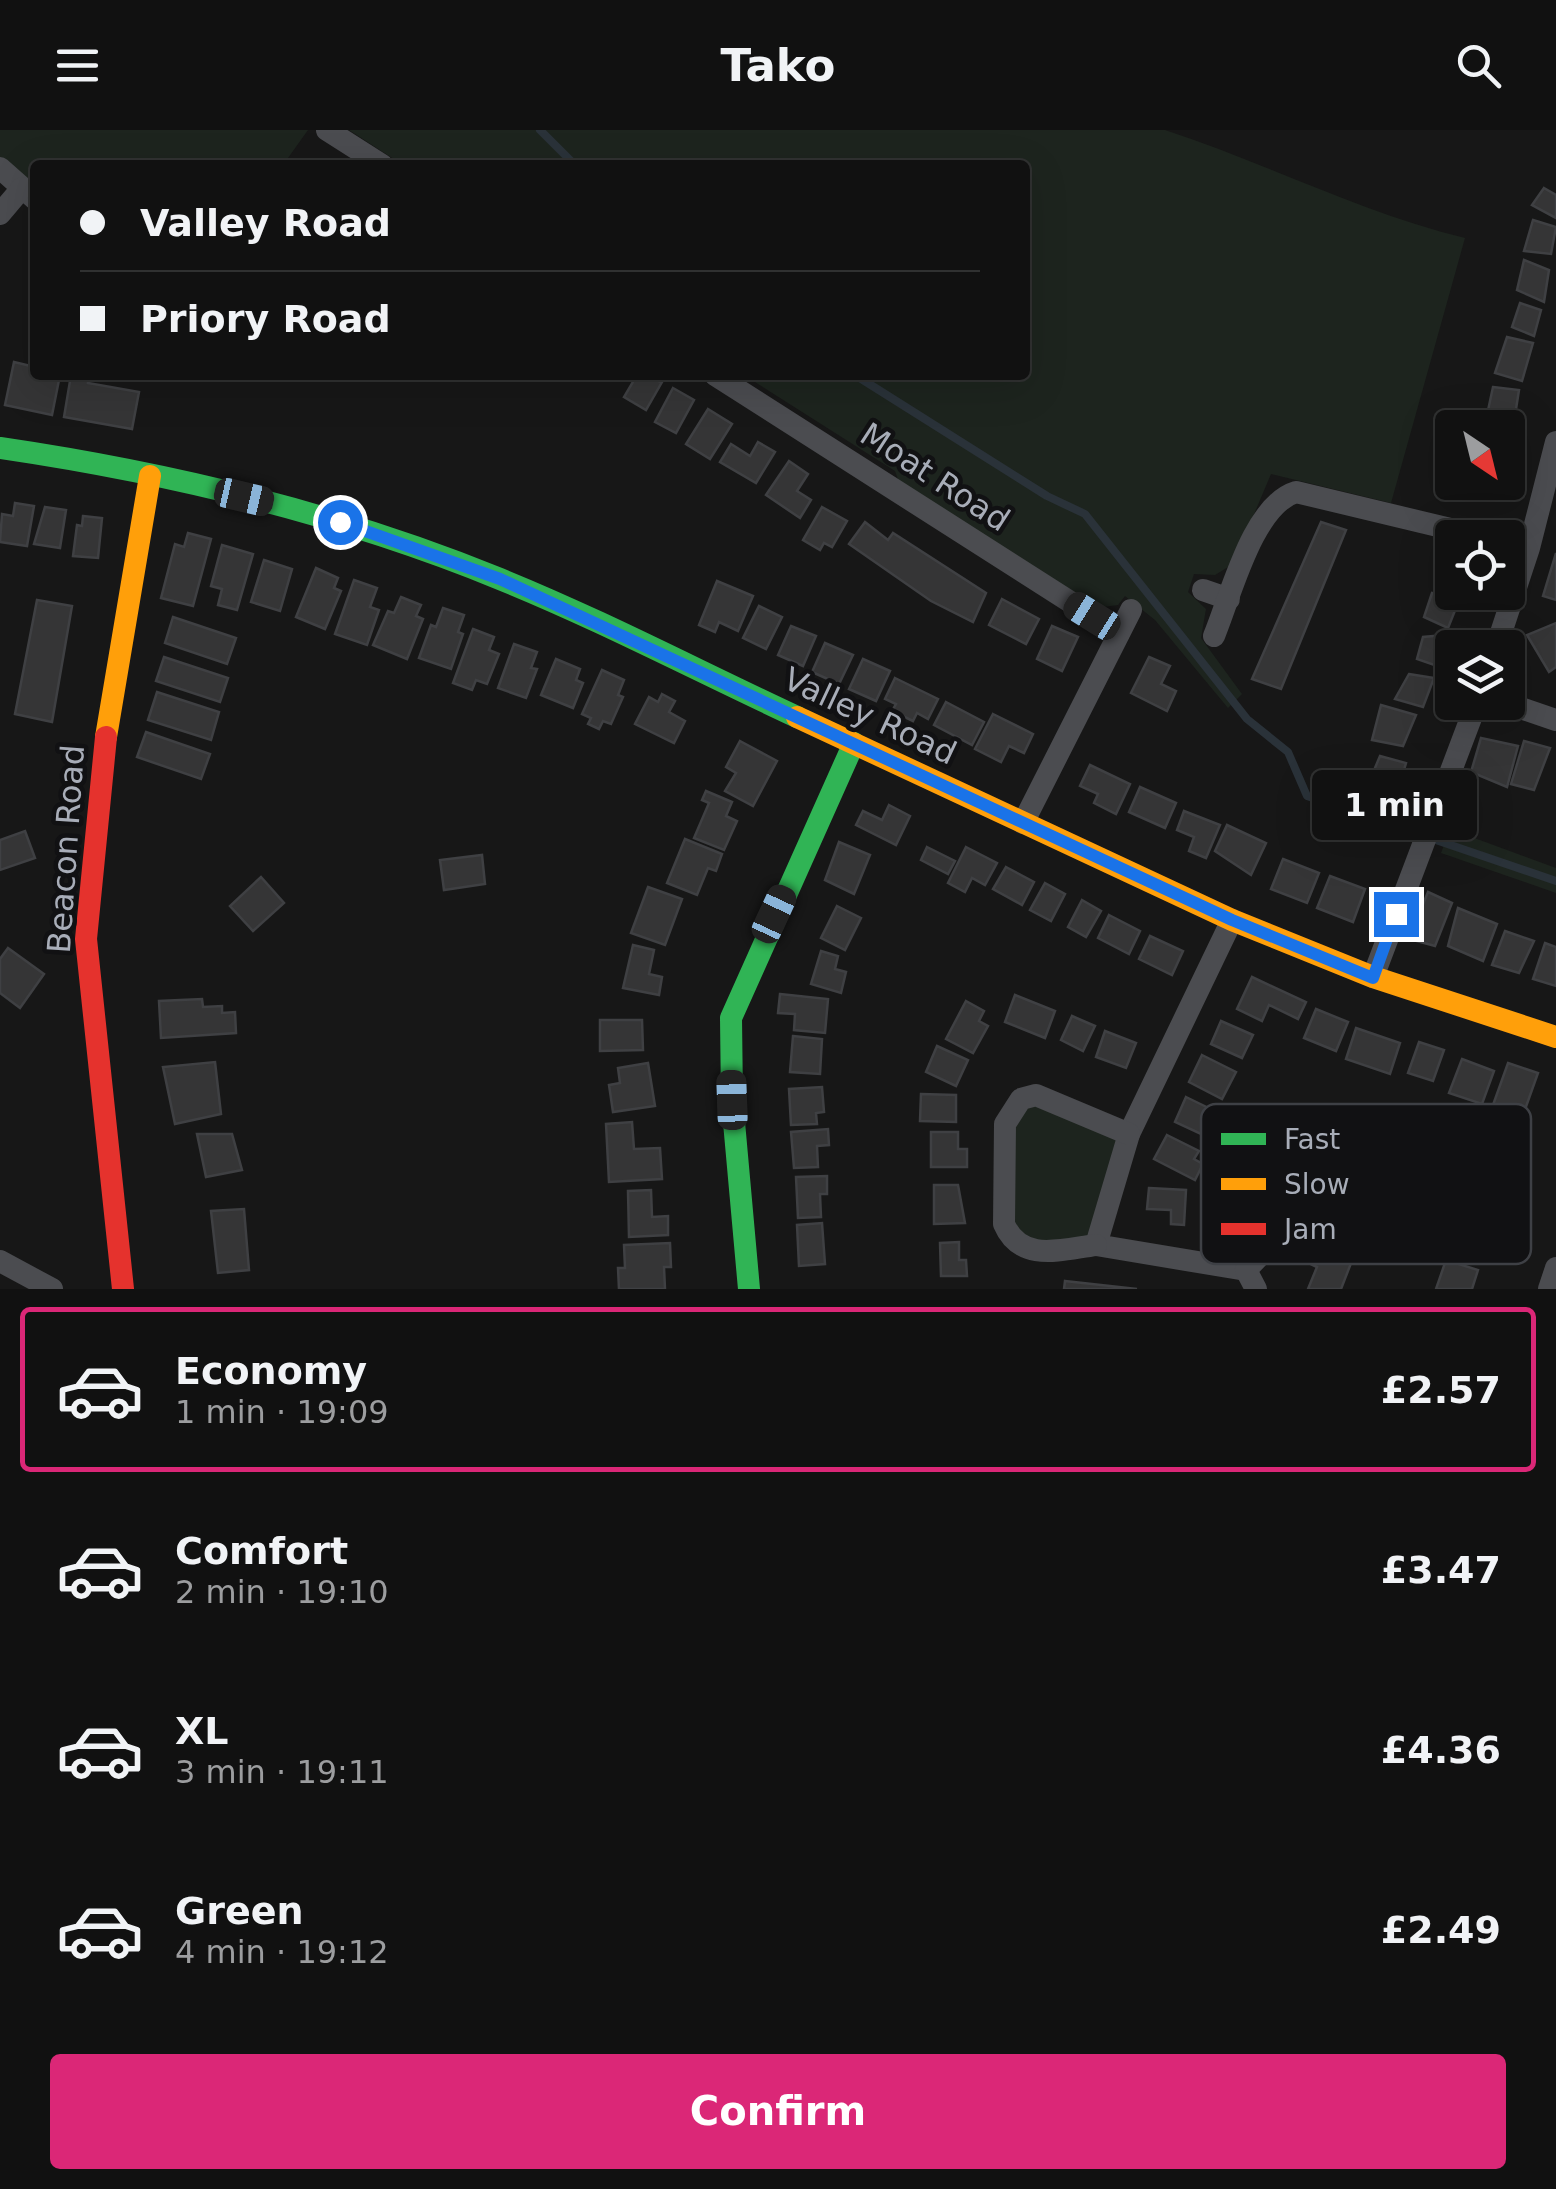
<!DOCTYPE html>
<meta charset="utf-8">
<style>
body{margin:0;font-family:"DejaVu Sans",sans-serif;background:#1a1a1a;color:#f1f3f6;height:100vh;display:flex;flex-direction:column;font-size:38px;white-space:nowrap}
*{box-sizing:border-box;margin:0}
p{font-size:32px;color:#9c9d9f}
.icon{flex:none;width:55px;height:55px;fill:none;stroke:currentColor;stroke-width:2;stroke-linecap:round;stroke-linejoin:round}
.map{position:relative;height:1159px;overflow:hidden}
.drawer{display:flex;flex-direction:column;background:#111;flex:1}
.drawer>*{flex:none}
.hud{position:absolute;left:30px;top:30px;width:1000px;height:220px;border-radius:10px;box-shadow:0 10px 40px #0002,0 0 0 2px #303131;display:grid;align-content:center;height:220px;padding:0 50px;background:#111}
.needle{width:65px;rotate:145deg}
.controls{position:absolute;left:1435px;top:280px;display:grid;gap:20px}
.controls a{display:grid;place-items:center;width:90px;height:90px;border-radius:10px;background:#111;box-shadow:0 10px 40px #0002,0 0 0 2px #303131;font-size:50px}
.end{position:absolute;width:45px;height:45px;margin:-22px;border:12px solid #1a73e8;background:#fff;box-shadow:0 0 0 5px #fff}
.from{border-radius:50%}
.bubble{position:absolute;height:70px;border-radius:10px;background:#111;box-shadow:0 10px 40px #0002,0 0 0 2px #303131;font-size:32px;font-weight:800;line-height:70px;text-align:center}
.car{position:absolute;width:30px;height:60px;margin:-30px -15px;border-radius:12px;box-shadow:0 0 8px 2px #0007;background:linear-gradient(#222 24%,#8ab4d8 0 40%,#222 0 76%,#8ab4d8 0 86%,#222 0)}
.hud b{display:flex;align-items:center;gap:35px;height:95px;font-size:38px}
.hud b+b{border-top:2px solid #303131}
.hud i{width:25px;height:25px;background:#f1f3f6}
ul{padding:18px 0 0;list-style:none}
li{display:flex;align-items:center;gap:30px;height:165px;margin:0 20px 15px;padding:0 30px;border:5px solid transparent;border-radius:10px}
li div{flex:1}
li b{display:block;font-size:38px}
li em{font-style:normal;font-weight:800}
li.selected{border-color:#db2777}
li>.icon{width:90px;height:90px;stroke-width:1.5}
.cta{display:flex;gap:20px;margin-top:auto;padding:20px 50px}
.cta a{flex:1;height:115px;border-radius:10px;background:#db2777;color:#fff;font-size:40px;font-weight:800;line-height:115px;text-align:center}
header{display:flex;justify-content:space-between;align-items:center;height:130px;padding:0 50px;background:#111;font-size:45px;font-weight:800}
.map>svg:first-child{display:block}
.green{fill:#1d241e}
.lines{fill:none;stroke-linecap:round;stroke-linejoin:round}
.stream{stroke:#2a3239;stroke-width:8}
.building{fill:#353536;stroke:#3f4043;stroke-width:2.5}
.street{stroke:#4b4c50;stroke-width:22}
.fast{stroke:#30b455;stroke-width:22}
.slow{stroke:#ff9f0a;stroke-width:22}
.jam{stroke:#e5322d;stroke-width:22}
.route{stroke:#1a73e8;stroke-width:12}
.labels{text-anchor:middle;dominant-baseline:central;stroke-width:9;stroke-linejoin:round;paint-order:stroke}
.street-label{font-size:32px;fill:#a8adb8;stroke:#111113}
.key{fill:#111113;stroke:#3e4045;stroke-width:2.5}
.key-label{font-size:28px;fill:#a8adb8}
</style>
<header><svg class="icon" aria-label="menu" viewBox="0 0 24 24"><path d="M4 6h16M4 12h16M4 18h16"/></svg>Tako<svg class="icon" aria-label="search" viewBox="0 0 24 24"><circle cx="10" cy="10" r="6"/><path d="M15 15l6 6"/></svg></header>
<div class="map">
<svg width="1556" height="1159" viewBox="0 0 1556 1159">
<rect width="100%" height="100%" fill="#171717"/>
<!-- green -->
<g class="green">
<path d="M0,0H308L283,35H35V70L0,41Z"/>
<path d="M349,0H1165C1266,33 1362,83 1465,108L1391,373L1271,344L1233,434L1215,445L1194,444L1188,462L1206,479L1201,508L1242,564L1228,578L1155,490L1125,466L1118,475L1096,478L899,352L895,341L744,245H1025V35H403Z"/>
<path d="M1450,699L1556,738V763L1441,723Z"/>
<path d="M1021,969L1129,1004L1096,1115L1017,1113L1003,1010Z"/>
</g>
<g class="lines">
<!-- stream -->
<g class="stream">
<path d="M540,0L575,35"/>
<path d="M855,245L1047,366L1085,384L1247,589L1288,622L1307,666L1556,751"/>
</g>
</g>
<!-- building -->
<g class="building">
<path d="M1544,58L1556,65V88L1532,75Z"/>
<path d="M1533,90L1556,97L1551,124L1524,121Z"/>
<path d="M1524,130L1549,140L1544,172L1517,160Z"/>
<path d="M1520,173L1541,180L1534,206L1512,197Z"/>
<path d="M1507,207L1533,213L1522,251L1495,243Z"/>
<path d="M14,232L35,237V245H60L52,285L5,275Z"/>
<path d="M71,245H89L88,253L139,262L132,299L64,287Z"/>
<path d="M637,245L662,252L646,280L624,267Z"/>
<path d="M1493,257L1519,260L1514,292L1487,285Z"/>
<path d="M673,258L694,270L676,303L655,292Z"/>
<path d="M708,279L732,294L710,329L686,314Z"/>
<path d="M758,312L775,322L756,353L720,332L731,314L750,326Z"/>
<path d="M789,331L808,344L797,361L811,370L800,388L766,365Z"/>
<path d="M15,373L34,376L27,416L0,412L2,384L13,386Z"/>
<path d="M45,377L66,380L60,418L34,414Z"/>
<path d="M822,377L847,391L832,417L824,413L820,420L803,410Z"/>
<path d="M83,386L102,388L98,428L73,426L77,395L82,396Z"/>
<path d="M865,392L888,410L893,403L986,463L973,492L931,471L849,414Z"/>
<path d="M1321,392L1346,400L1281,559L1252,549Z"/>
<path d="M188,403L211,409L193,476L161,468L175,414L184,417Z"/>
<path d="M222,415L253,424L237,480L218,475L222,459L211,456Z"/>
<path d="M1556,423V470L1543,466Z"/>
<path d="M264,430L292,439L280,481L251,472Z"/>
<path d="M316,438L338,448L334,458L341,461L325,499L296,487Z"/>
<path d="M354,450L377,458L370,477L379,480L367,515L335,504Z"/>
<path d="M717,451L753,466L738,501L719,492L715,502L699,495Z"/>
<path d="M1432,463L1460,468L1448,498L1424,487Z"/>
<path d="M401,467L421,475L416,486L423,489L407,529L373,515L388,481L394,483Z"/>
<path d="M1002,469L1039,489L1026,514L989,495Z"/>
<path d="M37,470L72,476L52,592L15,584Z"/>
<path d="M759,476L782,487L766,519L743,508Z"/>
<path d="M443,478L464,485L458,502L463,504L451,539L419,528L431,495L436,497Z"/>
<path d="M173,487L236,508L227,534L165,513Z"/>
<path d="M1556,493V537L1549,542L1527,505Z"/>
<path d="M791,496L816,506L803,536L778,525Z"/>
<path d="M1052,496L1078,507L1062,541L1037,529Z"/>
<path d="M473,499L494,507L489,520L499,524L487,554L476,550L472,560L453,553Z"/>
<path d="M1446,505L1437,536L1417,529L1423,507Z"/>
<path d="M825,513L853,525L839,554L812,542Z"/>
<path d="M514,514L537,522L531,538L537,539L526,568L498,558Z"/>
<path d="M164,527L228,548L220,572L156,551Z"/>
<path d="M1149,527L1170,536L1161,554L1176,561L1167,581L1131,563Z"/>
<path d="M556,529L580,539L576,550L583,553L573,578L541,565Z"/>
<path d="M863,529L890,541L876,571L849,559Z"/>
<path d="M602,540L624,550L618,565L623,567L611,594L603,591L599,599L588,594L591,588L582,584Z"/>
<path d="M1409,544L1434,548L1423,577L1395,569Z"/>
<path d="M895,548L938,569L928,589L917,583L913,591L892,581L896,574L885,569Z"/>
<path d="M157,562L219,582L211,610L148,590Z"/>
<path d="M662,564L675,571L669,582L685,591L674,613L635,594L649,567L658,572Z"/>
<path d="M946,572L984,592L972,615L934,595Z"/>
<path d="M1381,575L1416,585L1403,616L1372,610Z"/>
<path d="M993,584L1033,604L1024,623L1009,616L1001,632L975,619Z"/>
<path d="M146,602L210,624L201,649L137,627Z"/>
<path d="M1481,608L1518,616L1507,657L1471,642Z"/>
<path d="M740,611L777,631L753,676L725,661L736,643L726,637Z"/>
<path d="M1524,611L1550,618L1534,660L1511,654Z"/>
<path d="M1380,626L1406,633L1396,667L1367,657Z"/>
<path d="M1090,635L1130,654L1116,684L1094,673L1098,664L1080,656Z"/>
<path d="M1140,657L1176,673L1165,698L1129,682Z"/>
<path d="M706,661L732,672L726,686L737,691L724,720L694,708L709,673L702,670Z"/>
<path d="M889,675L910,686L896,715L856,695L863,681L882,690Z"/>
<path d="M1184,681L1220,695L1206,728L1189,721L1194,707L1177,700Z"/>
<path d="M1227,695L1266,713L1251,745L1215,721Z"/>
<path d="M25,701L35,728L0,740V710Z"/>
<path d="M685,709L722,724L716,741L708,738L697,765L667,753Z"/>
<path d="M839,712L870,725L854,764L825,750Z"/>
<path d="M927,717L955,731L948,744L921,730Z"/>
<path d="M966,717L997,733L985,755L972,748L965,762L948,753Z"/>
<path d="M482,725L485,754L444,760L440,730Z"/>
<path d="M1283,729L1319,743L1307,773L1271,759Z"/>
<path d="M1006,737L1034,752L1022,775L993,759Z"/>
<path d="M1330,746L1365,759L1353,792L1317,778Z"/>
<path d="M261,747L284,773L253,801L230,776Z"/>
<path d="M1045,753L1065,764L1051,791L1030,780Z"/>
<path d="M648,757L682,769L665,815L631,803Z"/>
<path d="M1428,762L1452,773L1435,816L1409,809Z"/>
<path d="M1082,770L1101,781L1086,807L1068,797Z"/>
<path d="M837,776L861,788L845,820L821,808Z"/>
<path d="M1458,778L1497,794L1483,831L1448,816Z"/>
<path d="M1109,785L1140,801L1129,824L1098,808Z"/>
<path d="M1505,801L1534,811L1519,843L1492,835Z"/>
<path d="M1150,806L1183,821L1172,845L1139,829Z"/>
<path d="M1545,813L1556,817V856L1533,849Z"/>
<path d="M633,815L654,820L649,844L662,847L659,865L623,858Z"/>
<path d="M8,818L44,844L20,878L0,863V829Z"/>
<path d="M821,821L838,826L835,839L846,842L841,863L811,854Z"/>
<path d="M1252,847L1306,872L1298,889L1269,875L1262,891L1237,879Z"/>
<path d="M780,864L828,869L825,903L794,900L795,884L778,883Z"/>
<path d="M1015,865L1055,881L1045,908L1005,892Z"/>
<path d="M202,869L203,877L222,876V883L235,882L236,903L161,908L159,871Z"/>
<path d="M966,871L984,881L979,891L988,896L973,923L946,909Z"/>
<path d="M1316,879L1348,892L1336,921L1304,908Z"/>
<path d="M1072,886L1095,896L1083,921L1061,910Z"/>
<path d="M600,890H642L643,920L600,921Z"/>
<path d="M1221,891L1253,905L1242,928L1211,914Z"/>
<path d="M1356,898L1400,913L1390,944L1346,929Z"/>
<path d="M1105,901L1136,913L1126,938L1096,927Z"/>
<path d="M793,906L822,909L820,944L790,942Z"/>
<path d="M1419,912L1444,920L1433,951L1408,943Z"/>
<path d="M937,916L968,930L956,956L926,942Z"/>
<path d="M1202,925L1236,942L1222,969L1189,952Z"/>
<path d="M1462,929L1494,941L1482,974L1449,963Z"/>
<path d="M215,932L221,984L175,994L163,937Z"/>
<path d="M648,933L655,976L613,982L609,955L620,953L618,938Z"/>
<path d="M1508,933L1538,943L1523,985L1493,975Z"/>
<path d="M822,957L824,982L816,983L817,994L791,995L789,959Z"/>
<path d="M921,964L956,965V992L920,991Z"/>
<path d="M1186,967L1223,985L1212,1009L1175,992Z"/>
<path d="M632,992L634,1019L660,1018L662,1049L609,1052L606,994Z"/>
<path d="M828,999L829,1015L817,1016L818,1037L794,1038L791,1002Z"/>
<path d="M931,1002H958V1019H967V1037H931Z"/>
<path d="M197,1004H232L242,1040L206,1047Z"/>
<path d="M1167,1005L1199,1021L1194,1029L1203,1034L1195,1050L1154,1029Z"/>
<path d="M827,1046V1064H820L821,1087L798,1088L796,1047Z"/>
<path d="M934,1055H958L965,1093L934,1094Z"/>
<path d="M1149,1058L1186,1060L1184,1095L1171,1094V1080L1147,1079Z"/>
<path d="M651,1060L652,1087L668,1086V1105L629,1107L628,1061Z"/>
<path d="M244,1079L249,1140L218,1143L211,1081Z"/>
<path d="M822,1093L825,1134L799,1136L797,1095Z"/>
<path d="M1310,1111L1353,1128L1341,1159H1308L1317,1137L1302,1130Z"/>
<path d="M959,1112V1130H966L967,1146H941L940,1113Z"/>
<path d="M670,1113L671,1137H664L665,1159H619L618,1138H625L624,1115Z"/>
<path d="M1446,1130L1478,1140L1472,1159H1436Z"/>
<path d="M1065,1151L1137,1159H1064Z"/>
</g>
<g class="lines">
<!-- street -->
<g class="street">
<path d="M327,0L382,35"/>
<path d="M0,38L35,69"/>
<path d="M0,84L22,58"/>
<path d="M715,245L1119,503"/>
<path d="M1203,460L1229,469"/>
<path d="M1214,506C1231,465 1253,375 1296,362L1488,408"/>
<path d="M1496,518L1529,418L1556,312"/>
<path d="M1503,572L1556,590"/>
<path d="M1023,693L1131,480"/>
<path d="M1232,790L1129,1004L1096,1115L1246,1140"/>
<path d="M1373,847L1477,572"/>
<path d="M1096,1115C1063,1119 1021,1134 1004,1094L1005,994L1021,969L1036,965L1129,1004"/>
<path d="M0,1131L52,1159"/>
<path d="M1256,1159L1246,1140L1298,1086"/>
<path d="M1549,1159L1556,1138"/>
</g>
<!-- fast -->
<g class="fast">
<path d="M0,318C170,343 341,384 500,449C601,490 698,541 797,587"/>
<path d="M749,1159L732,970L731,888L854,613"/>
</g>
<!-- slow -->
<g class="slow">
<path d="M797,587L1232,790L1373,847L1556,907"/>
<path d="M106,607L150,346"/>
</g>
<!-- jam -->
<path class="jam" d="M106,607L86,809L123,1159"/>
</g>
<g class="lines">
<!-- route -->
<path class="route" d="M340,392L500,449L1232,790L1373,848L1396,784"/>
</g>
<g class="labels">
<!-- street labels -->
<g class="street-label">
<text transform="translate(935 347) rotate(33)">Moat Road</text>
<text transform="translate(870 586) rotate(25)">Valley Road</text>
<text transform="translate(66 719) rotate(-86)">Beacon Road</text>
</g>
</g>
<!-- legend -->
<rect x="1201" y="974" width="330" height="160" rx="15" class="key"/>
<rect x="1221" y="1003" width="45" height="12" fill="#30b455"/>
<rect x="1221" y="1048" width="45" height="12" fill="#ff9f0a"/>
<rect x="1221" y="1093" width="45" height="12" fill="#e5322d"/>
<g class="key-label">
<text x="1284" y="1019">Fast</text>
<text x="1284" y="1064">Slow</text>
<text x="1284" y="1109">Jam</text>
</g>
</svg>
<div class="controls">
<a><svg class="needle" viewBox="-14 -14 28 28"><path d="M0-13l5 13h-10z" fill="#e53935"/><path d="M0 13l5-13h-10z" fill="#9c9d9f"/></svg></a>
<a><svg class="icon" aria-label="locate" viewBox="0 0 24 24"><circle cx="12" cy="12" r="6"/><path d="M12 2v4M12 18v4M2 12h4M18 12h4"/></svg></a>
<a><svg class="icon" aria-label="layers" viewBox="0 0 24 24"><path d="M12 4l9 5-9 5-9-5zM3 14l9 5 9-5"/></svg></a>
</div>
<i class="end from" style="left:340px;top:392px"></i>
<i class="end" style="left:1396px;top:784px"></i>
<div class="bubble" style="left:1312px;top:640px;width:165px">1 min</div>
<i class="car" style="left:244px;top:367px;rotate:103deg"></i>
<i class="car" style="left:1092px;top:486px;rotate:302deg"></i>
<i class="car" style="left:774px;top:784px;rotate:25deg"></i>
<i class="car" style="left:732px;top:970px;rotate:358deg"></i>
<div class="hud">
<b><i class="from"></i>Valley Road</b>
<b><i></i>Priory Road</b>
</div>
</div>
<section class="drawer">
<ul>
<li class="selected"><svg class="icon" aria-label="car" viewBox="0 0 24 24"><path d="M5 17H2v-5l4-1 3-4h7l3 4 3 1v5h-3M9 17h6M6 11h13"/><circle cx="7" cy="17" r="2"/><circle cx="17" cy="17" r="2"/></svg><div><b>Economy</b><p>1 min · 19:09</p></div><em>£2.57</em></li>
<li><svg class="icon" aria-label="car" viewBox="0 0 24 24"><path d="M5 17H2v-5l4-1 3-4h7l3 4 3 1v5h-3M9 17h6M6 11h13"/><circle cx="7" cy="17" r="2"/><circle cx="17" cy="17" r="2"/></svg><div><b>Comfort</b><p>2 min · 19:10</p></div><em>£3.47</em></li>
<li><svg class="icon" aria-label="car" viewBox="0 0 24 24"><path d="M5 17H2v-5l4-1 3-4h7l3 4 3 1v5h-3M9 17h6M6 11h13"/><circle cx="7" cy="17" r="2"/><circle cx="17" cy="17" r="2"/></svg><div><b>XL</b><p>3 min · 19:11</p></div><em>£4.36</em></li>
<li><svg class="icon" aria-label="car" viewBox="0 0 24 24"><path d="M5 17H2v-5l4-1 3-4h7l3 4 3 1v5h-3M9 17h6M6 11h13"/><circle cx="7" cy="17" r="2"/><circle cx="17" cy="17" r="2"/></svg><div><b>Green</b><p>4 min · 19:12</p></div><em>£2.49</em></li>
</ul>
<div class="cta"><a>Confirm</a></div>
</section>
